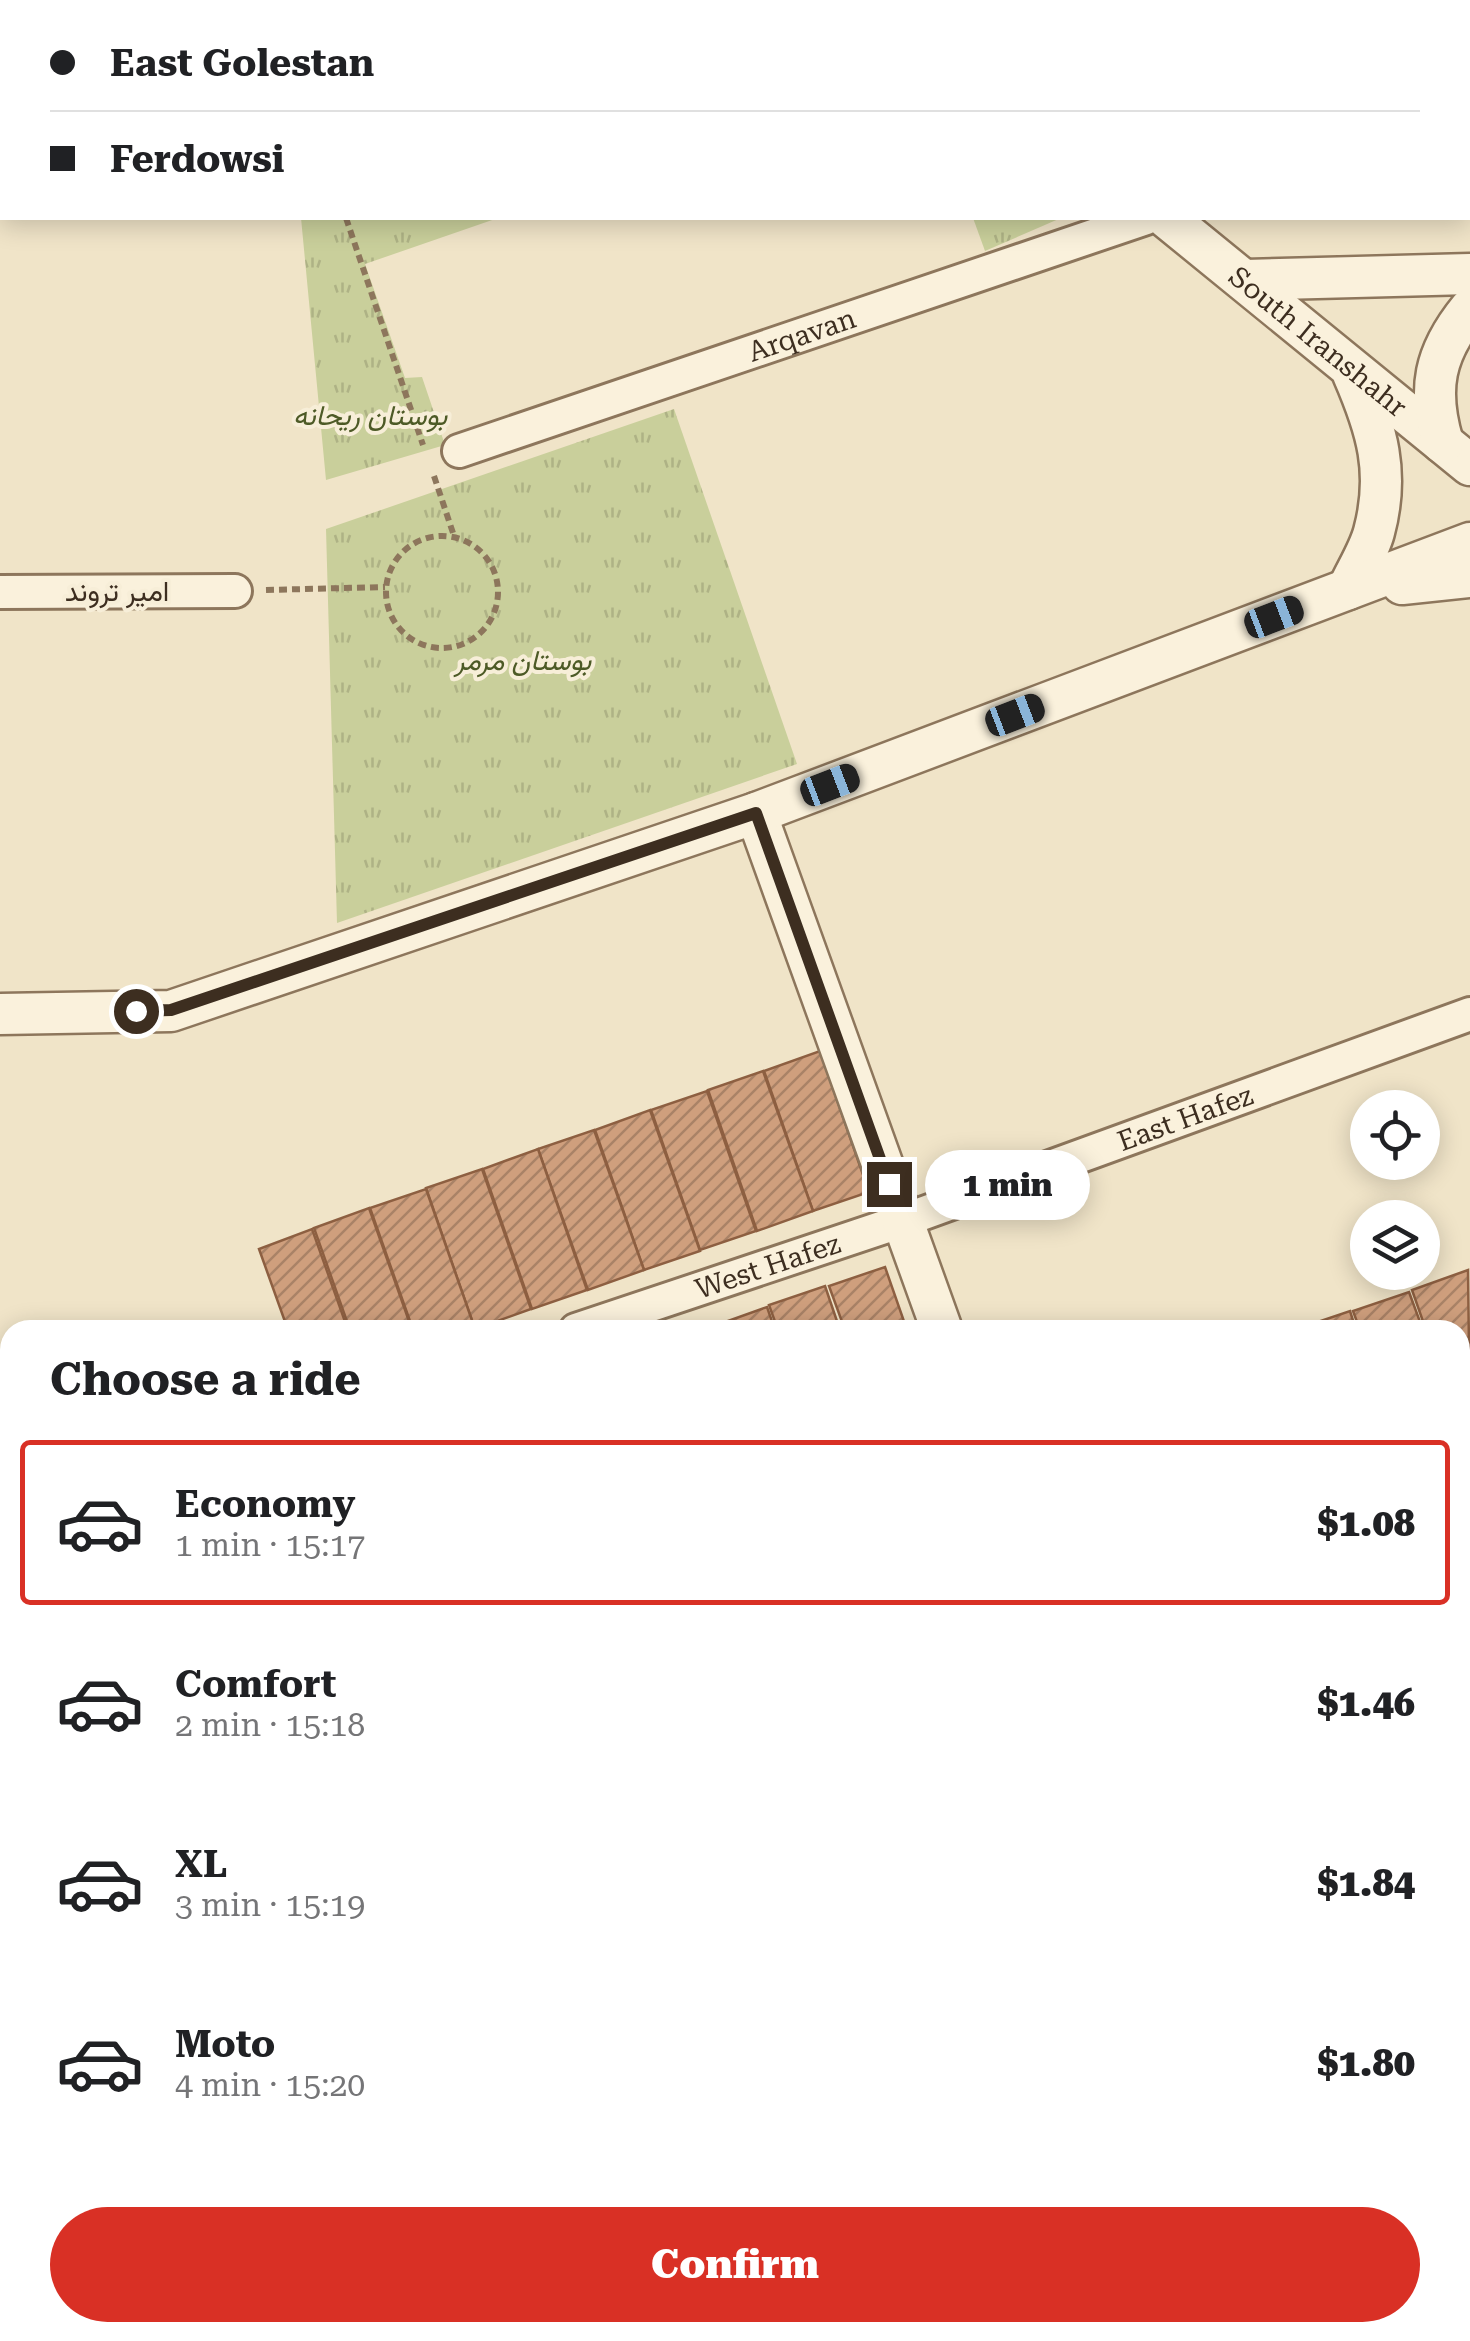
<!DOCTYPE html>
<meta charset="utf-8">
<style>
body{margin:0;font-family:"Roboto Serif",Vazirmatn,serif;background:#f6f6f6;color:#202124;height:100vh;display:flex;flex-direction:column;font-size:38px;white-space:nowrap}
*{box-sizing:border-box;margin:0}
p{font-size:32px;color:#757577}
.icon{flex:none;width:55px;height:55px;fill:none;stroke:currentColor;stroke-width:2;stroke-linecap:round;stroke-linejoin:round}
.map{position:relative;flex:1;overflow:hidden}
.details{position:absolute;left:0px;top:1320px;width:1470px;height:1022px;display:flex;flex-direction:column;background:#fff;border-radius:30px 30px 0 0;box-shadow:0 5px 25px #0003}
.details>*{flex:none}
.top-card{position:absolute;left:0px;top:0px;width:1470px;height:220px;box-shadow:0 5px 25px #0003;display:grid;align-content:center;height:220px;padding:0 50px;background:#fff}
.fabs{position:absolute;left:1350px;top:1090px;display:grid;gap:20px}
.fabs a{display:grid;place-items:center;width:90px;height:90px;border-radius:50%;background:#fff;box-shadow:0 5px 25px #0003;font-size:50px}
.end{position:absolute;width:45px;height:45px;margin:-22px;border:12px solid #3d2e20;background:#fff;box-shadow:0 0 0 5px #fff}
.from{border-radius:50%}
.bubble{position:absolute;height:70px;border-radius:35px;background:#fff;box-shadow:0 5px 25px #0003;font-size:32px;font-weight:800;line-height:70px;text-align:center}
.car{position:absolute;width:30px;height:60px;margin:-30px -15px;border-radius:12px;box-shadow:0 0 8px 2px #0007;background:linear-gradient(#222 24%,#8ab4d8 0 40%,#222 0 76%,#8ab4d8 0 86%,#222 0)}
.top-card b{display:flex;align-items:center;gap:35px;height:95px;font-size:38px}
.top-card b+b{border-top:2px solid #e0e0e0}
.top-card i{width:25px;height:25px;background:#202124}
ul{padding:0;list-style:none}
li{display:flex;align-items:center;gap:30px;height:165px;margin:0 20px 15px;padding:0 30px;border:5px solid transparent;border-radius:10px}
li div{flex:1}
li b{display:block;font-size:38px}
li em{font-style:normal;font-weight:800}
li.selected{border-color:#d93025}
li>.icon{width:90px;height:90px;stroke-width:1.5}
h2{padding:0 50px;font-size:45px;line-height:120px}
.primary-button{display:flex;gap:20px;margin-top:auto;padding:20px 50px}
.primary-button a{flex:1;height:115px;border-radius:60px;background:#d93025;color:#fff;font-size:40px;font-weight:800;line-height:115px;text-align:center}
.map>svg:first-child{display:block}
.grass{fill:url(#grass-tufts)}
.building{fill:url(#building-hatch);stroke:#8d5f41;stroke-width:2.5}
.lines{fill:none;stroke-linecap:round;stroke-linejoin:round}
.minor-casing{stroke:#8d765c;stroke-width:38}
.tertiary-casing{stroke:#8d765c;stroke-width:45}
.trunk-casing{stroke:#5b4430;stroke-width:60}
.path{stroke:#8d765c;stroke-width:6;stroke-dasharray:8 5;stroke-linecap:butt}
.minor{stroke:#faf1dc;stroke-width:32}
.tertiary{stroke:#faf1dc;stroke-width:40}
.trunk{stroke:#eabe7c;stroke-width:55}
.route{stroke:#3d2e20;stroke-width:12}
.labels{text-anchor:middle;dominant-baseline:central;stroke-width:8;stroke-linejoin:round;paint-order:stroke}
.street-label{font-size:28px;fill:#3d2e20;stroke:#f7eed8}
.park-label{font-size:28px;font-style:italic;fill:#4d5a26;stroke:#f7eed8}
</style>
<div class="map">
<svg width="1470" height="2341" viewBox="0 0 1470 2341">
<defs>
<pattern id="grass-tufts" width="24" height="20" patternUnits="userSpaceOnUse" patternTransform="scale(2.5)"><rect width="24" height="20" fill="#c9cf9b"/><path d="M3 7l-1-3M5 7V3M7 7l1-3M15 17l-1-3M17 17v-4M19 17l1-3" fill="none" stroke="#aeb285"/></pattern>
<pattern id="building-hatch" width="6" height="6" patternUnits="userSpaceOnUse" patternTransform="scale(2.5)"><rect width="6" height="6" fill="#cf9f7d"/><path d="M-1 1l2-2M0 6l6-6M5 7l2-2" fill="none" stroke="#a98266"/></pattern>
</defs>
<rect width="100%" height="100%" fill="#f0e4c8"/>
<!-- grass -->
<g class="grass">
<path d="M309,0H871L873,2H306Z"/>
<path d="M301,218H498L365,264L405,378L422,377L445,445L326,480Z"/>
<path d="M973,218H1061L985,251Z"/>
<path d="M674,409L797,764L337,923L326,529Z"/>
<path d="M706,2333V2332L885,2333L872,2341H694Z"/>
</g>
<!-- building -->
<g class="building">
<path d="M820,1051L869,1192L813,1211L764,1071Z"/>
<path d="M763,1071L813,1211L757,1231L708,1090Z"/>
<path d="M707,1091L756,1231L700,1250L651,1110Z"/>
<path d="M650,1110L700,1251L644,1270L595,1130Z"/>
<path d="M594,1130L644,1270L588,1290L538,1149Z"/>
<path d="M538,1149L587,1290L532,1309L483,1169Z"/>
<path d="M482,1169L531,1309L475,1329L426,1188Z"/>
<path d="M426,1189L475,1329L411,1324L370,1208Z"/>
<path d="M369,1208L410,1324L393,1330H350L314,1228Z"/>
<path d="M312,1229L348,1330H288L259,1249Z"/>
<path d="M885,1267L907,1330H845L829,1286Z"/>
<path d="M1468,1270L1470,1427L1461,1430L1460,1330H1426L1412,1290Z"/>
<path d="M825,1286L840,1330H778L769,1305Z"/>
<path d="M1409,1292L1423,1330H1360L1353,1311Z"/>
<path d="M767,1307L775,1330H712L711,1327Z"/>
<path d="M1350,1311L1356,1330H1294Z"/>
</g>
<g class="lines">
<defs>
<g id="minor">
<path d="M0,177H2"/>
<path id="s1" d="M459,451L1146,218"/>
<path d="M0,592L235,591"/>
<path id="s2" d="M576,1330L902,1221L1470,1014"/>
<path d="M1460,1450L1470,1446"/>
<path d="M0,1850H10"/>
<path d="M1460,2260L1470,2253"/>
<path d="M1259,2341L1263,2332"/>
<path d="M1336,2341L1349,2332"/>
</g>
<g id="tertiary">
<path d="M935,0L937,2"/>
<path d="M261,2L264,0"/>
<path d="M0,41H2"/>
<path id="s3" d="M1167,218L1470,465"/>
<path d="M1246,280L1470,274"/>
<path d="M1443,443C1427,389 1434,353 1470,309"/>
<path d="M1402,584L1470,577"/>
<path d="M1348,589C1356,571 1369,551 1374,532C1390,473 1377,429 1353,374"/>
<path d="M756,813L942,1330"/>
<path d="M0,1014L171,1011L756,813L1470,543"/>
<path d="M1460,1860L1470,1853"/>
<path d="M635,2341L652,2332"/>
</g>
<g id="trunk">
<path d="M1460,2021L1470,2014"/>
<path d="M1460,2139L1470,2132"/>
<path d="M989,2341L1002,2332"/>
<path d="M1158,2341L1171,2332"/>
</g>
</defs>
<!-- minor casing -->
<use href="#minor" class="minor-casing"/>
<!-- tertiary casing -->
<use href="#tertiary" class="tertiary-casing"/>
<!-- trunk casing -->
<use href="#trunk" class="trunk-casing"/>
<!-- path -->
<g class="path">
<path d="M1030,2L1035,0"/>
<path d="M346,218L423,445"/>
<path d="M434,476L454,536"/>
<circle cx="442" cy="592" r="56"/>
<path d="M266,590L385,587"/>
</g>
<!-- minor -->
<use href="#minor" class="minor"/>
<!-- tertiary -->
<use href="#tertiary" class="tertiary"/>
<!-- trunk -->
<use href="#trunk" class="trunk"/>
</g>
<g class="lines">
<!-- route -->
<path class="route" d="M136,1011L171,1010L756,813L889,1184"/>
</g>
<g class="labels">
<!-- street labels -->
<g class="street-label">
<text stroke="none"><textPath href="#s1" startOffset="362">Arqavan</textPath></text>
<text stroke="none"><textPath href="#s3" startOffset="195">South Iranshahr</textPath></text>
<text x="117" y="591">امیر تروند</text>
<text stroke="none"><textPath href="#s2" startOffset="645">East Hafez</textPath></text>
<text stroke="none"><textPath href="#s2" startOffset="202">West Hafez</textPath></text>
</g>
<!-- park labels -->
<g class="park-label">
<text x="370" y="415">بوستان ریحانه</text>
<text x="523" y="660">بوستان مرمر</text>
</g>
</g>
</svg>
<div class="fabs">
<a><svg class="icon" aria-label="locate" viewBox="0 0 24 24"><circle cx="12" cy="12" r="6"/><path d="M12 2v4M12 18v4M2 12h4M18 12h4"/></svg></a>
<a><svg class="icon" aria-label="layers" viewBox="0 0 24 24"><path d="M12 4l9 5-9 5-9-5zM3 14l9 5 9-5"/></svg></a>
</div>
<i class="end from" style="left:136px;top:1011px"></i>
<i class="end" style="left:889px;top:1184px"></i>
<div class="bubble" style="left:925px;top:1150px;width:165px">1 min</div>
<i class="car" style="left:1274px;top:617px;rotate:69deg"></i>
<i class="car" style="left:1015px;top:715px;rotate:69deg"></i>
<i class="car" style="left:830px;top:785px;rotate:69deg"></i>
<div class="top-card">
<b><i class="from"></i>East Golestan</b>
<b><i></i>Ferdowsi</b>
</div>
<section class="details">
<h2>Choose a ride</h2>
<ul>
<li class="selected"><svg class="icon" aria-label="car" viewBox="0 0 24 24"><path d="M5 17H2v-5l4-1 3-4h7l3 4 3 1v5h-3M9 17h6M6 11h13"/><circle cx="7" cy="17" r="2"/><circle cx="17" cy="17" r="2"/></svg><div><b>Economy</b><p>1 min · 15:17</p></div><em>$1.08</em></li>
<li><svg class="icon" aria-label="car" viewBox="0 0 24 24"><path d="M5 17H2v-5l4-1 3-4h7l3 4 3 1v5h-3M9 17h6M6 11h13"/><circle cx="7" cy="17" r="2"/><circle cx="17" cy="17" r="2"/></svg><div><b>Comfort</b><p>2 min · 15:18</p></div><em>$1.46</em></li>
<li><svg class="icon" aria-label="car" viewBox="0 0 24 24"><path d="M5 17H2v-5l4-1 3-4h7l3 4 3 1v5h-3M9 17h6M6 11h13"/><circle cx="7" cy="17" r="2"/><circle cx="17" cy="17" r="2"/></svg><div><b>XL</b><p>3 min · 15:19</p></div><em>$1.84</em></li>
<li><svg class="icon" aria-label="car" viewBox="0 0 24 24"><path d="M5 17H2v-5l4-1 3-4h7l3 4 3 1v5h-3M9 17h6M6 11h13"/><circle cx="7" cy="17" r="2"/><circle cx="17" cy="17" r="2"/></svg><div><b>Moto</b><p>4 min · 15:20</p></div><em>$1.80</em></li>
</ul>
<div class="primary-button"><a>Confirm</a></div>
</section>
</div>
